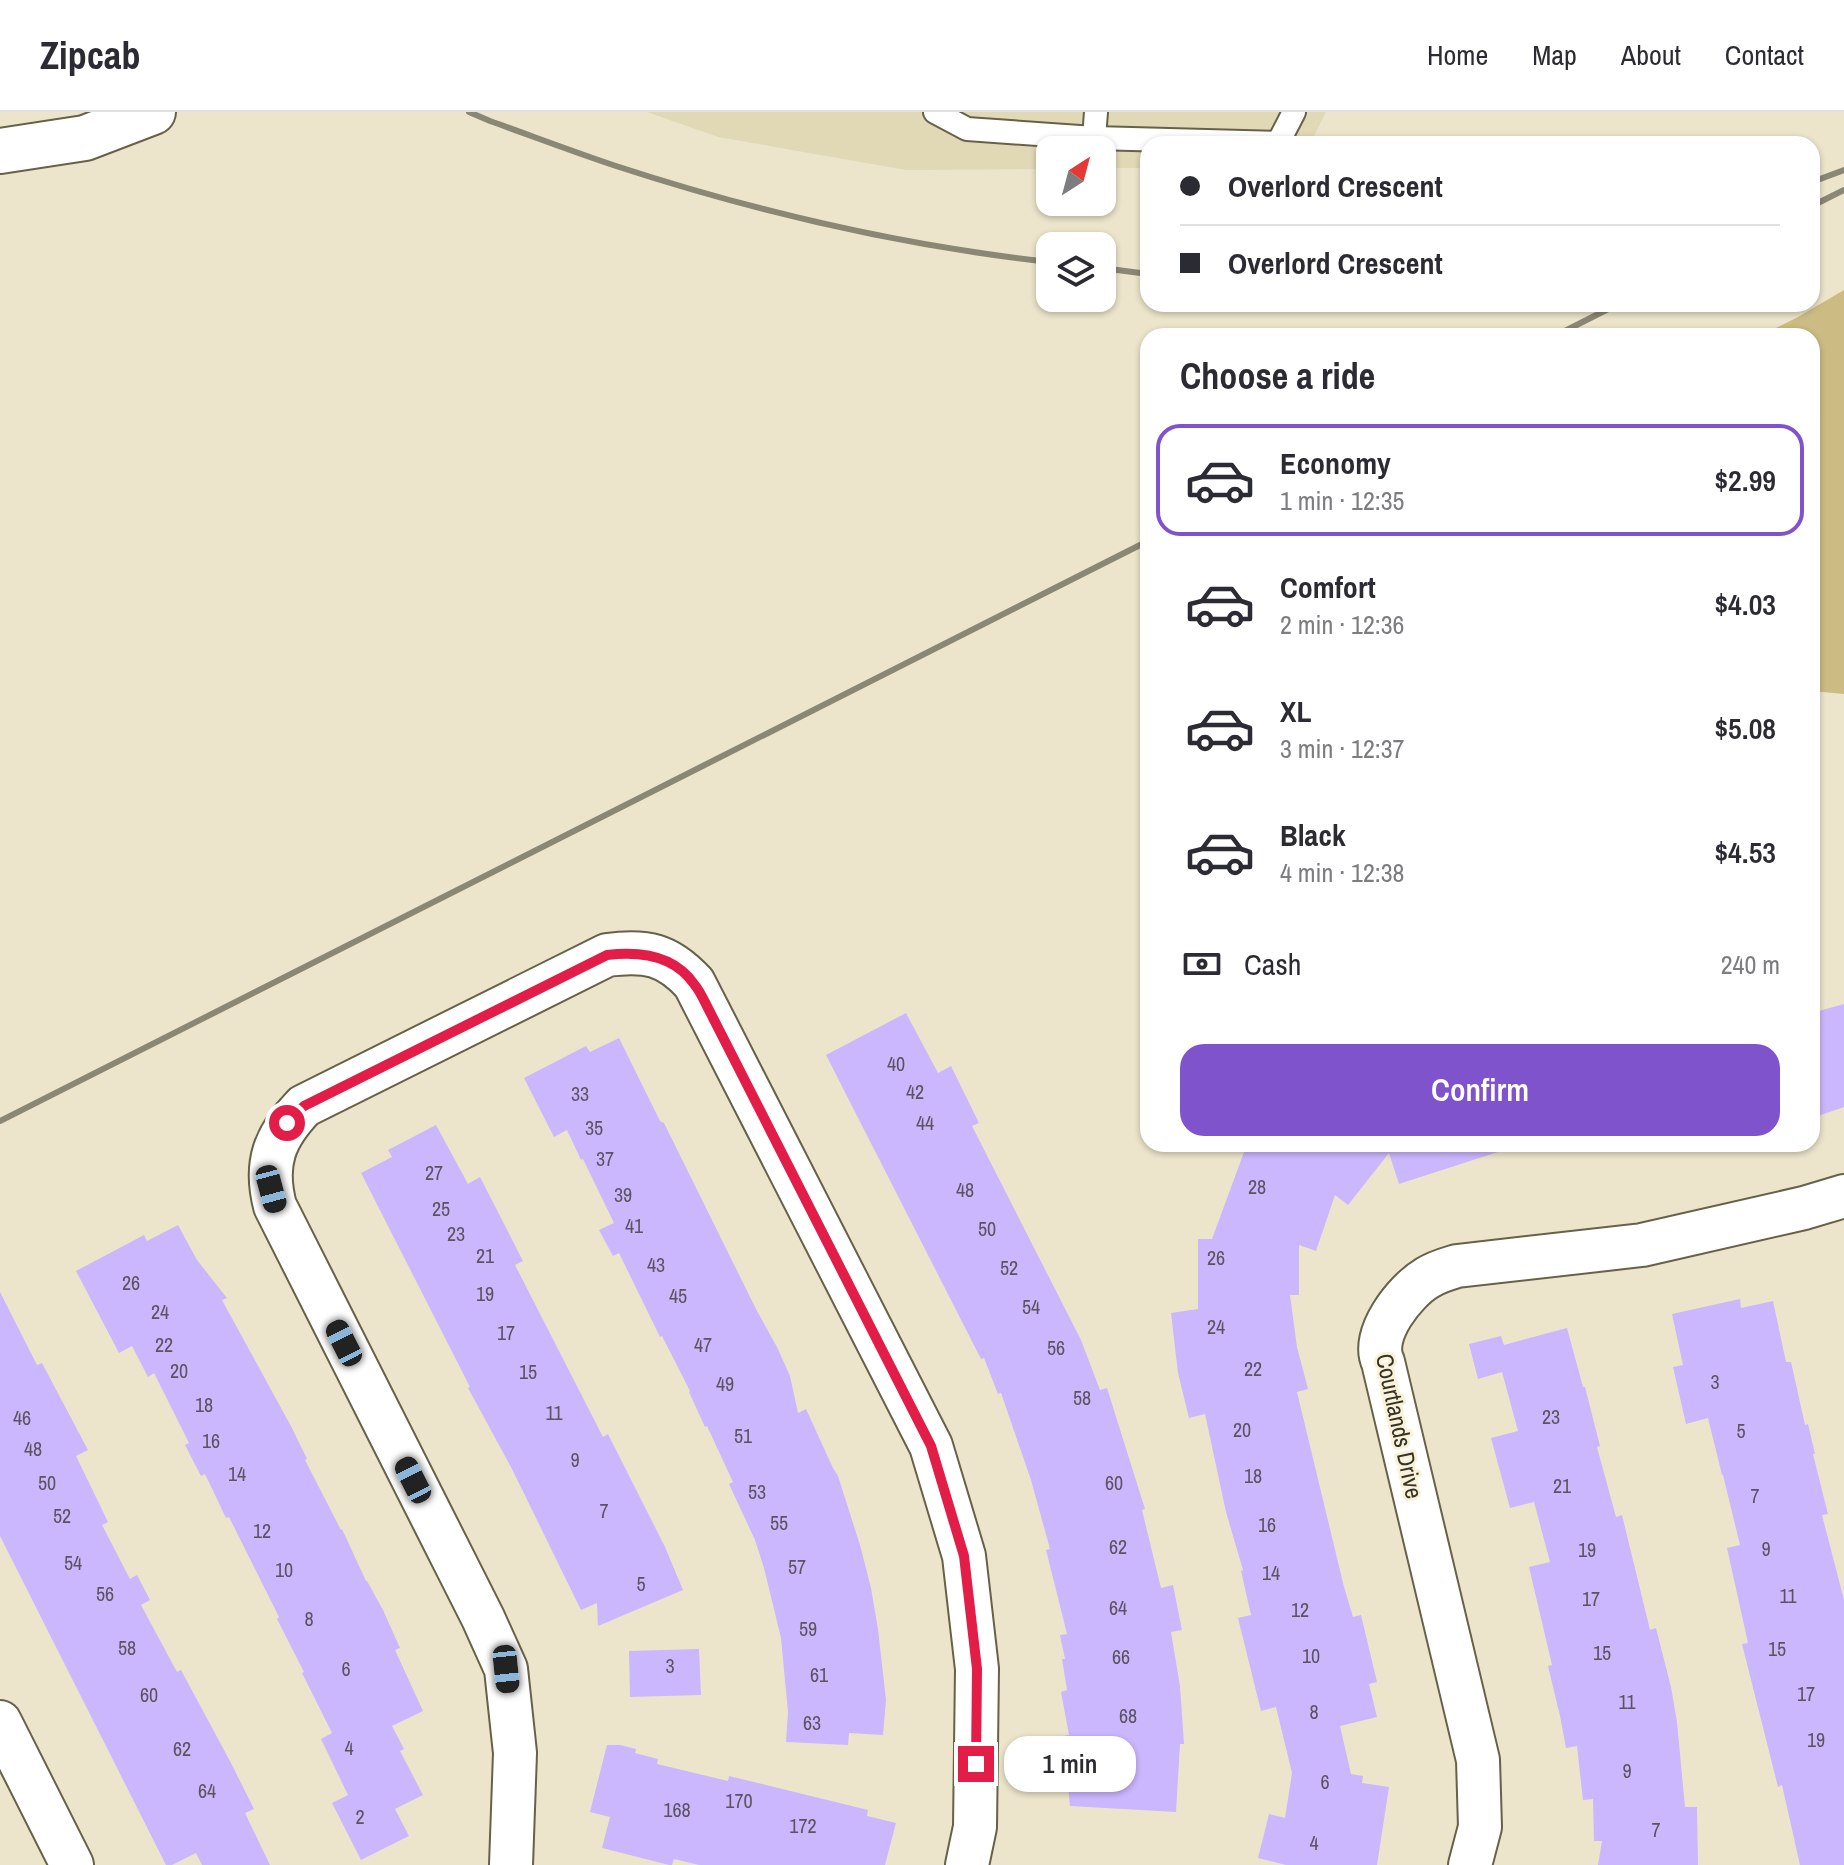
<!DOCTYPE html>
<meta charset="utf-8">
<style>
body{margin:0;font-family:"Archivo Narrow",sans-serif;background:#f7f7f7;color:#2b2b33;height:100vh;display:flex;flex-direction:column;font-size:30px;white-space:nowrap}
*{box-sizing:border-box;margin:0}
p{font-size:26px;color:#7c7c81}
.icon{flex:none;width:44px;height:44px;fill:none;stroke:currentColor;stroke-width:2;stroke-linecap:round;stroke-linejoin:round}
.map{position:relative;flex:1;overflow:hidden}
.drawer{position:absolute;left:1140px;top:216px;width:680px;height:824px;display:flex;flex-direction:column;background:#fff;border-radius:24px;box-shadow:0 2px 6px #0004}
.drawer>*{flex:none}
.hud{position:absolute;left:1140px;top:24px;width:680px;height:176px;border-radius:24px;box-shadow:0 2px 6px #0004;display:grid;align-content:center;height:176px;padding:0 40px;background:#fff}
.needle{width:52px;rotate:36deg}
.buttons{position:absolute;left:1036px;top:24px;display:grid;gap:16px}
.buttons a{display:grid;place-items:center;width:80px;height:80px;border-radius:16px;background:#fff;box-shadow:0 2px 6px #0004;font-size:40px}
.end{position:absolute;width:36px;height:36px;margin:-18px;border:10px solid #e11d48;background:#fff;box-shadow:0 0 0 4px #fff}
.from{border-radius:50%}
.bubble{position:absolute;height:56px;border-radius:24px;background:#fff;box-shadow:0 2px 6px #0004;font-size:26px;font-weight:600;line-height:56px;text-align:center}
.car{position:absolute;width:24px;height:48px;margin:-24px -12px;border-radius:10px;box-shadow:0 0 6px 2px #0007;background:linear-gradient(#222 24%,#8ab4d8 0 40%,#222 0 76%,#8ab4d8 0 86%,#222 0)}
.hud b{display:flex;align-items:center;gap:28px;height:76px;font-size:30px}
.hud b+b{border-top:2px solid #e1e1e2}
.hud i{width:20px;height:20px;background:#2b2b33}
ul{padding:0;list-style:none}
li{display:flex;align-items:center;gap:24px;height:112px;margin:0 16px 12px;padding:0 24px;border:4px solid transparent;border-radius:24px}
li div{flex:1}
li b{display:block;font-size:30px}
li em{font-style:normal;font-weight:600}
li.selected{border-color:#7f53cc}
li>.icon{width:72px;height:72px;stroke-width:1.5}
h2{padding:0 40px;font-size:36px;line-height:96px}
.pay{display:flex;align-items:center;gap:20px;height:88px;padding:0 40px;font-size:30px}
.pay p{margin-inline-start:auto}
.button{display:flex;gap:16px;margin-top:auto;padding:16px 40px}
.button a{flex:1;height:92px;border-radius:24px;background:#7f53cc;color:#fff;font-size:32px;font-weight:600;line-height:92px;text-align:center}
header{display:flex;align-items:center;gap:48px;box-sizing:border-box;height:112px;padding:0 40px;background:#fff;border-bottom:2px solid #e1e1e2}
header strong{font-size:38px}
nav{display:flex;gap:44px;margin-inline-start:auto;font-size:28px}
.map>svg:first-child{display:block}
.built{fill:#e1d8b6}
.green{fill:#ccbc83}
.building{fill:#cbb7fe}
.lines{fill:none;stroke-linecap:round;stroke-linejoin:round}
.lane-casing{stroke:#67614a;stroke-width:26}
.street-casing{stroke:#67614a;stroke-width:46}
.secondary-casing{stroke:#67614a;stroke-width:48}
.lane{stroke:#fff;stroke-width:22}
.street{stroke:#fff;stroke-width:42}
.secondary{stroke:#fff;stroke-width:44}
.rail{stroke:#8b8775;stroke-width:6}
.route{stroke:#e11d48;stroke-width:10}
.labels{text-anchor:middle;dominant-baseline:central;stroke-width:6;stroke-linejoin:round;paint-order:stroke}
.number-label{font-size:20px;fill:#5a545e}
.street-label{font-size:24px;fill:#353329;stroke:#f9f2d8}
</style>
<header>
<strong>Zipcab</strong>
<nav><a>Home</a><a>Map</a><a>About</a><a>Contact</a></nav>
</header>
<div class="map">
<svg width="1844" height="1753" viewBox="0 0 1844 1753">
<rect width="100%" height="100%" fill="#ece5cb"/>
<!-- built -->
<path class="built" d="M647,0H1326L1311,30L1307,32H1148V56H1102V38H1050V57L906,58L718,25Z"/>
<!-- green -->
<path class="green" d="M1844,178V582L1812,579V224H1760L1798,205Z"/>
<!-- building -->
<g class="building">
<path d="M1844,892V995L1812,1006V901Z"/>
<path d="M906,901L938,961L951,954L979,1011L972,1014L1081,1228L1100,1278L1107,1276L1145,1397L1142,1398L1161,1476L1173,1473L1182,1518L1171,1520L1180,1574L1184,1632H1180L1176,1700L1070,1694L1063,1624L1069,1623L1061,1580L1067,1578L1062,1547H1065L1060,1523L1067,1522L1046,1438L1050,1437L1031,1368L1001,1281L998,1282L984,1246L981,1247L826,943Z"/>
<path d="M619,926L660,1009L664,1011L757,1199L777,1235L790,1264L798,1301L806,1297L833,1356L838,1364L860,1433L871,1476L878,1517L886,1588L883,1623L849,1621L848,1633L786,1630L788,1600L781,1526L764,1456L755,1428L729,1372L733,1370L707,1314L705,1315L689,1280L690,1279L662,1224L660,1225L619,1141L613,1144L599,1118L614,1111L583,1047L581,1048L567,1018L554,1025L524,966L586,934L590,940Z"/>
<path d="M436,1013L468,1072L480,1065L523,1149L515,1153L603,1325L608,1322L665,1435L683,1478L598,1514L597,1491L581,1498L512,1357L468,1276L470,1275L361,1061L392,1045L388,1038Z"/>
<path d="M1247,1032H1503L1504,1038L1399,1072L1389,1041L1348,1093L1335,1083L1316,1139L1299,1133V1183H1290L1297,1235L1308,1277L1297,1280L1344,1475L1353,1505L1361,1503L1377,1570L1369,1572L1377,1605L1340,1614L1351,1662L1363,1664L1362,1671L1389,1675L1377,1753H1286L1258,1746L1269,1702L1285,1706L1292,1661L1276,1595L1261,1599L1238,1506L1251,1503L1241,1459L1243,1458L1226,1400L1205,1302L1189,1306L1178,1261L1171,1201L1198,1197V1127H1212Z"/>
<path d="M178,1113L197,1148L227,1186L222,1188L292,1316L307,1347L305,1348L341,1418L342,1417L366,1469H367L383,1498L400,1536L395,1538L423,1599L392,1614L404,1637L400,1639L423,1683L395,1697L409,1724L361,1748L332,1691L348,1683L321,1627L332,1621L302,1561L304,1560L277,1507L279,1505L229,1405L226,1406L205,1362L201,1364L185,1333L189,1331L154,1261L148,1265L132,1234L119,1241L76,1159L144,1123L147,1129Z"/>
<path d="M0,1180L37,1253L42,1251L88,1338L76,1344L108,1410L102,1413L130,1467L137,1463L150,1488L141,1493L177,1560L181,1558L231,1651L254,1697L245,1701L270,1753H202L196,1741L172,1753H166L0,1424Z"/>
<path d="M1740,1187L1741,1196L1773,1189L1786,1250H1791L1805,1313L1808,1312L1815,1342H1813L1828,1402L1822,1403L1844,1488V1753H1800L1782,1673L1778,1675L1742,1532L1748,1531L1727,1436L1740,1433L1723,1363H1722L1708,1306L1686,1312L1673,1255L1683,1253L1672,1202Z"/>
<path d="M1567,1216L1583,1275H1585L1600,1334L1597,1335L1616,1405L1622,1403L1650,1518L1656,1516L1671,1575L1677,1610L1685,1695H1697L1698,1753H1598L1602,1729H1594L1593,1687L1583,1688L1577,1634L1566,1636L1560,1604L1548,1554L1552,1553L1529,1455L1550,1450L1534,1390L1510,1396L1491,1326L1518,1319L1502,1260L1478,1267L1469,1232L1501,1224L1504,1233Z"/>
<path d="M699,1537L701,1583L630,1585L629,1539Z"/>
<path d="M607,1633H620L636,1637L635,1641L658,1647L657,1652L728,1669L729,1664L868,1698L867,1704L896,1711L885,1753H699L674,1747L672,1753H669L602,1736L610,1705L590,1700Z"/>
</g>
<g class="lines">
<defs>
<g id="lane">
<path d="M935,0L967,17L1094,26L1096,0"/>
<path d="M1094,26L1278,31L1294,0"/>
</g>
<g id="street">
<path d="M0,1610L72,1753"/>
<path d="M511,1753L515,1641L506,1557L483,1506L275,1094C264,1052 274,1025 304,994L607,843C647,838 667,842 694,871L931,1334L964,1444L977,1557L975,1715L967,1753"/>
<path d="M1470,1753L1480,1715L1478,1648L1383,1250C1370,1223 1405,1179 1427,1166C1436,1160 1447,1157 1457,1154L1642,1133L1804,1096L1844,1084"/>
</g>
<path id="secondary" d="M0,39L85,26L153,0"/>
</defs>
<!-- lane casing -->
<use href="#lane" class="lane-casing"/>
<!-- street casing -->
<use href="#street" class="street-casing"/>
<!-- secondary casing -->
<use href="#secondary" class="secondary-casing"/>
<!-- lane -->
<use href="#lane" class="lane"/>
<!-- street -->
<use href="#street" class="street"/>
<!-- secondary -->
<use href="#secondary" class="secondary"/>
<!-- rail -->
<g class="rail">
<path d="M469,0L490,9C532,24 574,40 616,54C757,100 903,134 1050,150"/>
<path d="M1812,70L1844,58"/>
<path d="M1812,94L1844,78"/>
<path d="M1102,156L1148,162"/>
<path d="M1555,224L1618,192"/>
<path d="M0,1009L1148,429"/>
</g>
</g>
<g class="lines">
<!-- route -->
<path class="route" d="M287,1011L304,994L607,843C640,839 674,843 694,872C701,880 705,891 710,900L931,1334L964,1444L977,1557L976,1652"/>
</g>
<g class="labels">
<!-- number labels -->
<g class="number-label">
<text x="896" y="951">40</text>
<text x="915" y="979">42</text>
<text x="580" y="981">33</text>
<text x="925" y="1010">44</text>
<text x="594" y="1015">35</text>
<text x="605" y="1046">37</text>
<text x="434" y="1060">27</text>
<text x="1257" y="1074">28</text>
<text x="965" y="1077">48</text>
<text x="623" y="1082">39</text>
<text x="441" y="1096">25</text>
<text x="634" y="1113">41</text>
<text x="987" y="1116">50</text>
<text x="456" y="1121">23</text>
<text x="485" y="1143">21</text>
<text x="1216" y="1145">26</text>
<text x="656" y="1152">43</text>
<text x="1009" y="1155">52</text>
<text x="131" y="1170">26</text>
<text x="485" y="1181">19</text>
<text x="678" y="1183">45</text>
<text x="1031" y="1194">54</text>
<text x="160" y="1199">24</text>
<text x="1216" y="1214">24</text>
<text x="506" y="1220">17</text>
<text x="164" y="1232">22</text>
<text x="703" y="1232">47</text>
<text x="1056" y="1235">56</text>
<text x="1253" y="1256">22</text>
<text x="179" y="1258">20</text>
<text x="528" y="1259">15</text>
<text x="1715" y="1269">3</text>
<text x="725" y="1271">49</text>
<text x="1082" y="1285">58</text>
<text x="204" y="1292">18</text>
<text x="554" y="1300">11</text>
<text x="1551" y="1304">23</text>
<text x="22" y="1305">46</text>
<text x="1242" y="1317">20</text>
<text x="1741" y="1318">5</text>
<text x="743" y="1323">51</text>
<text x="211" y="1328">16</text>
<text x="33" y="1336">48</text>
<text x="575" y="1347">9</text>
<text x="237" y="1361">14</text>
<text x="1253" y="1363">18</text>
<text x="47" y="1370">50</text>
<text x="1114" y="1370">60</text>
<text x="1562" y="1373">21</text>
<text x="757" y="1379">53</text>
<text x="1755" y="1383">7</text>
<text x="604" y="1398">7</text>
<text x="62" y="1403">52</text>
<text x="779" y="1410">55</text>
<text x="1267" y="1412">16</text>
<text x="262" y="1418">12</text>
<text x="1118" y="1434">62</text>
<text x="1766" y="1436">9</text>
<text x="1587" y="1437">19</text>
<text x="73" y="1450">54</text>
<text x="797" y="1454">57</text>
<text x="284" y="1457">10</text>
<text x="1271" y="1460">14</text>
<text x="641" y="1471">5</text>
<text x="105" y="1481">56</text>
<text x="1788" y="1483">11</text>
<text x="1591" y="1486">17</text>
<text x="1118" y="1495">64</text>
<text x="1300" y="1497">12</text>
<text x="309" y="1506">8</text>
<text x="808" y="1516">59</text>
<text x="127" y="1535">58</text>
<text x="1777" y="1536">15</text>
<text x="1602" y="1540">15</text>
<text x="1311" y="1543">10</text>
<text x="1121" y="1544">66</text>
<text x="670" y="1553">3</text>
<text x="346" y="1556">6</text>
<text x="819" y="1562">61</text>
<text x="1806" y="1581">17</text>
<text x="149" y="1582">60</text>
<text x="1627" y="1589">11</text>
<text x="1314" y="1599">8</text>
<text x="1128" y="1603">68</text>
<text x="812" y="1610">63</text>
<text x="1816" y="1627">19</text>
<text x="349" y="1635">4</text>
<text x="182" y="1636">62</text>
<text x="1627" y="1658">9</text>
<text x="1325" y="1669">6</text>
<text x="207" y="1678">64</text>
<text x="739" y="1688">170</text>
<text x="677" y="1697">168</text>
<text x="360" y="1704">2</text>
<text x="803" y="1713">172</text>
<text x="1656" y="1717">7</text>
<text x="1314" y="1730">4</text>
</g>
<!-- street labels -->
<g class="street-label">
<text transform="translate(1400 1314) rotate(78)">Courtlands Drive</text>
</g>
</g>
</svg>
<div class="buttons">
<a><svg class="needle" viewBox="-14 -14 28 28"><path d="M0-13l5 13h-10z" fill="#e53935"/><path d="M0 13l5-13h-10z" fill="#7c7c81"/></svg></a>
<a><svg class="icon" aria-label="layers" viewBox="0 0 24 24"><path d="M12 4l9 5-9 5-9-5zM3 14l9 5 9-5"/></svg></a>
</div>
<i class="end from" style="left:287px;top:1011px"></i>
<i class="end" style="left:976px;top:1652px"></i>
<div class="bubble" style="left:1004px;top:1624px;width:132px">1 min</div>
<i class="car" style="left:271px;top:1077px;rotate:165deg"></i>
<i class="car" style="left:344px;top:1231px;rotate:333deg"></i>
<i class="car" style="left:413px;top:1368px;rotate:333deg"></i>
<i class="car" style="left:506px;top:1557px;rotate:174deg"></i>
<div class="hud">
<b><i class="from"></i>Overlord Crescent</b>
<b><i></i>Overlord Crescent</b>
</div>
<section class="drawer">
<h2>Choose a ride</h2>
<ul>
<li class="selected"><svg class="icon" aria-label="car" viewBox="0 0 24 24"><path d="M5 17H2v-5l4-1 3-4h7l3 4 3 1v5h-3M9 17h6M6 11h13"/><circle cx="7" cy="17" r="2"/><circle cx="17" cy="17" r="2"/></svg><div><b>Economy</b><p>1 min · 12:35</p></div><em>$2.99</em></li>
<li><svg class="icon" aria-label="car" viewBox="0 0 24 24"><path d="M5 17H2v-5l4-1 3-4h7l3 4 3 1v5h-3M9 17h6M6 11h13"/><circle cx="7" cy="17" r="2"/><circle cx="17" cy="17" r="2"/></svg><div><b>Comfort</b><p>2 min · 12:36</p></div><em>$4.03</em></li>
<li><svg class="icon" aria-label="car" viewBox="0 0 24 24"><path d="M5 17H2v-5l4-1 3-4h7l3 4 3 1v5h-3M9 17h6M6 11h13"/><circle cx="7" cy="17" r="2"/><circle cx="17" cy="17" r="2"/></svg><div><b>XL</b><p>3 min · 12:37</p></div><em>$5.08</em></li>
<li><svg class="icon" aria-label="car" viewBox="0 0 24 24"><path d="M5 17H2v-5l4-1 3-4h7l3 4 3 1v5h-3M9 17h6M6 11h13"/><circle cx="7" cy="17" r="2"/><circle cx="17" cy="17" r="2"/></svg><div><b>Black</b><p>4 min · 12:38</p></div><em>$4.53</em></li>
</ul>
<div class="pay"><svg class="icon" aria-label="cash" viewBox="0 0 24 24"><path d="M3 7h18v10H3z"/><circle cx="12" cy="12" r="2"/></svg>Cash<p>240 m</p></div>
<div class="button"><a>Confirm</a></div>
</section>
</div>
